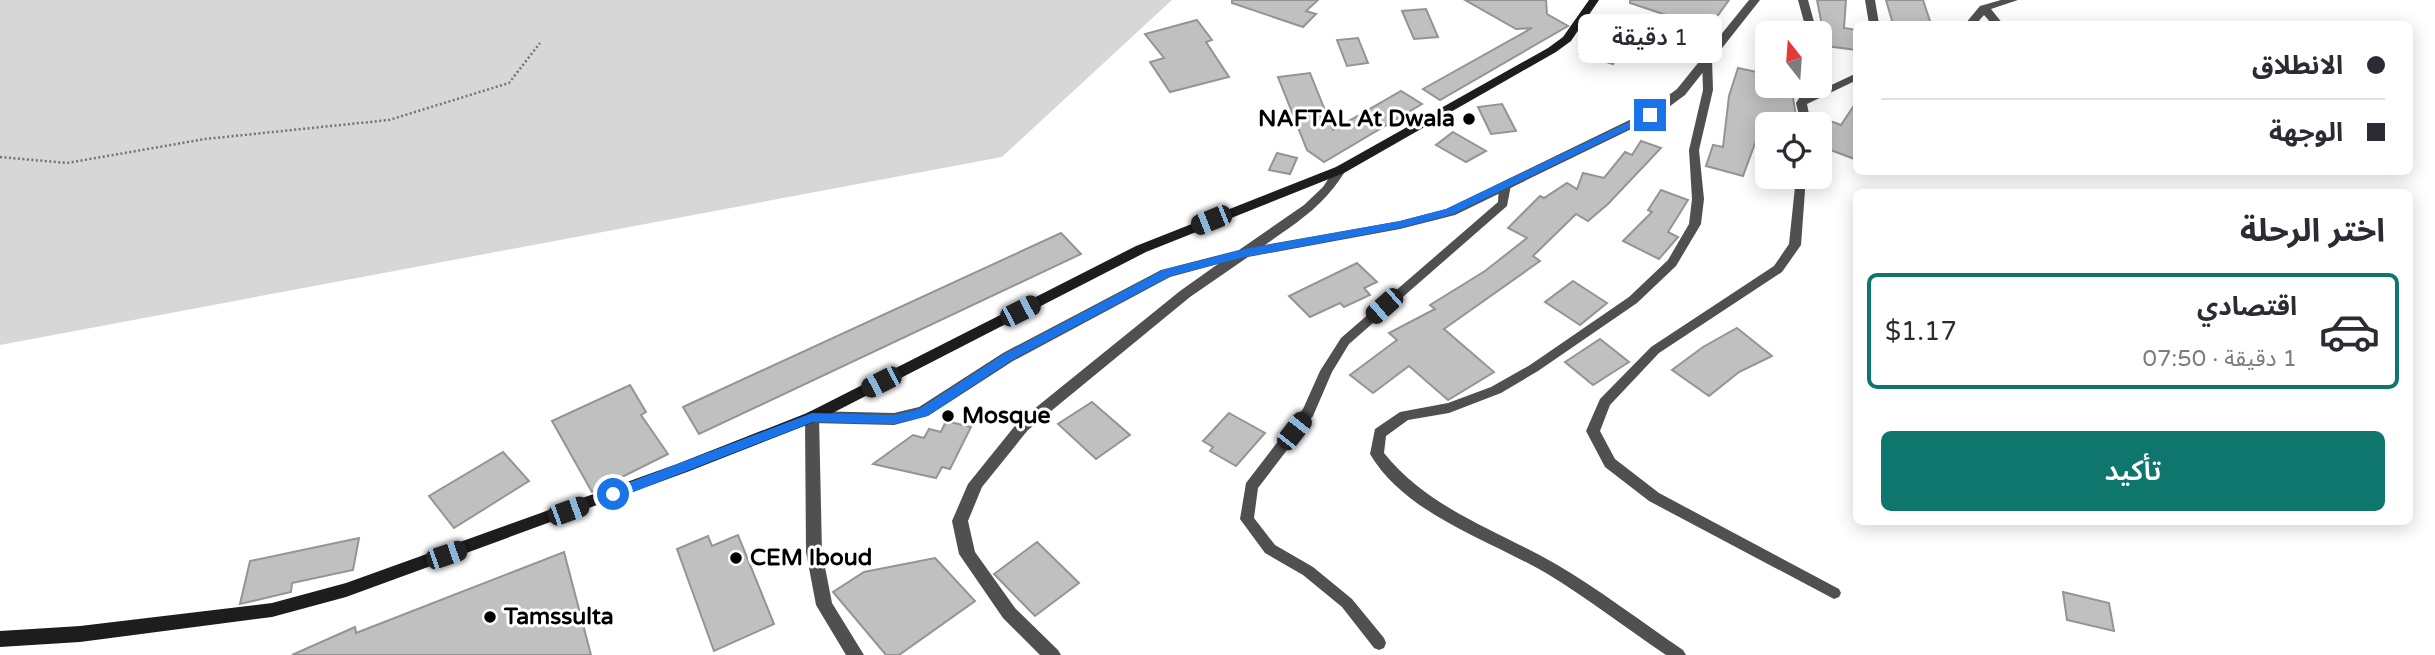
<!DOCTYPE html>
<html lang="ar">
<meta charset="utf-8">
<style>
body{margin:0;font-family:"Varela Round","Noto Sans Arabic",sans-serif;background:#f7f7f7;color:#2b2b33;direction:rtl;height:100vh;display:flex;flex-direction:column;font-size:26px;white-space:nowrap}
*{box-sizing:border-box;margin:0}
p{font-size:23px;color:#7c7c81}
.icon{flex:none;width:38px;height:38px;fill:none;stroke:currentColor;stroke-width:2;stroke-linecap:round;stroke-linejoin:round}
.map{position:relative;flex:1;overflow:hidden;direction:ltr}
.panel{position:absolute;left:1853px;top:189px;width:560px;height:336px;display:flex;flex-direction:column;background:#fff;border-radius:10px;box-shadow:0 4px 18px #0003;direction:rtl}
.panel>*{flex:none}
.top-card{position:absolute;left:1853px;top:21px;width:560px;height:154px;border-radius:10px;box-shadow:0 4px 18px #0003;direction:rtl;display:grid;align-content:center;height:154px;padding:0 28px;background:#fff}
.needle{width:46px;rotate:343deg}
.controls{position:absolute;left:1755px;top:21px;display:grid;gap:14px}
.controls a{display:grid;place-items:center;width:77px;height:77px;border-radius:10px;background:#fff;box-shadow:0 4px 18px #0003;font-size:35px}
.end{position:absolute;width:32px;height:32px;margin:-16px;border:9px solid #1a73e8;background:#fff;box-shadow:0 0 0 4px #fff}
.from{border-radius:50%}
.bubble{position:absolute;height:49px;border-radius:10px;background:#fff;box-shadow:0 4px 18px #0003;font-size:23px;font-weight:600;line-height:49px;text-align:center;direction:rtl}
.car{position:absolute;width:21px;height:42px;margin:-21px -10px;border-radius:9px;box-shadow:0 0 5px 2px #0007;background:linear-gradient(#222 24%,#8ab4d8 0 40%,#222 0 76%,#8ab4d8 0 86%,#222 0)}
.top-card b{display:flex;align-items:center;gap:24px;height:66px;font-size:26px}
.top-card b+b{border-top:2px solid #e1e1e2}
.top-card i{width:18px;height:18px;background:#2b2b33}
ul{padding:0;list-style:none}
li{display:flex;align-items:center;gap:21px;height:116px;margin:0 14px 10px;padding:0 14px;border:4px solid transparent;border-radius:10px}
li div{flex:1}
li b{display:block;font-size:26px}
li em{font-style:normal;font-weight:600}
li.on{border-color:#0f766e}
li>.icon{width:63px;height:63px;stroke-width:1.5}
h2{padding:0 28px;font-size:32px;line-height:84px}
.action{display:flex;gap:14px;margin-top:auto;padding:14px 28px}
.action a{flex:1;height:80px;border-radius:10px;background:#0f766e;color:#fff;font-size:28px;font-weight:600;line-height:80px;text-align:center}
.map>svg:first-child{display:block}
.green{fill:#d7d7d7}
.building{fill:#c0c0c0;stroke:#949494;stroke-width:2}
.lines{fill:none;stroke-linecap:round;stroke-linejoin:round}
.path{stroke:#727272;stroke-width:2.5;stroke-dasharray:2 2.5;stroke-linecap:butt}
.service{fill:#505050;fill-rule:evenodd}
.minor{fill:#505050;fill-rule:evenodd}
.tertiary{fill:#505050;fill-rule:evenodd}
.secondary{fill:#1d1d1d;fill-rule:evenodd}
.route{fill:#1a73e8}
.poi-dot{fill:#000;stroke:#fff;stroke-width:2.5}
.labels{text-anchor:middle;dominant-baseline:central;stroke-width:6;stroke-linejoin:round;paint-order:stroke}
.poi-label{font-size:23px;font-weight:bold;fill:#000;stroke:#fff;text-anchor:start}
</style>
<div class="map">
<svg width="2435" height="655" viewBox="0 0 2435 655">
<rect width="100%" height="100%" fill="#fff"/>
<!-- green -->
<path class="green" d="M0,0H1172L1002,157L0,345Z"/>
<!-- building -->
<g class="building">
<path d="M1232,0H1318L1306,11L1316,14L1303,27L1232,3Z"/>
<path d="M1465,0H1546L1547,14L1568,26L1440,100L1423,89L1532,28L1516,29Z"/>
<path d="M1630,0H1729L1708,29L1630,3Z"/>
<path d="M1817,0H1846L1844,28L1857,30V50L1826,46Z"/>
<path d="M1886,0H1923L1931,24H1893Z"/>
<path d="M1426,9L1438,37L1414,39L1402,11Z"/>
<path d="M1197,20L1212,40L1206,42L1229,77L1170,92L1150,62L1164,58L1145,34Z"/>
<path d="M1598,22L1631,31L1613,64L1579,54Z"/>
<path d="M1358,38L1368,63L1347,66L1337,40Z"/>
<path d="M1738,68L1757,72L1756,86H1791L1796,116L1766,114L1764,128L1761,127L1743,176L1706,166L1713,145L1723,147L1729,96Z"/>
<path d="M1310,73L1333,130L1401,91L1422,104L1324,162L1307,150L1278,77Z"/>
<path d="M1857,101V160L1820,146V136L1830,121L1841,125Z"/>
<path d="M1502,104L1516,131L1491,134L1478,107Z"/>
<path d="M1453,132L1486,151L1466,162L1436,145Z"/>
<path d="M1641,141L1661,148L1608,204L1588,221L1576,214L1533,256L1540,261L1444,329L1494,372L1448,400L1409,366L1373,393L1350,375L1397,340L1389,333L1435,309L1430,305L1485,271L1527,238L1508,228L1540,196L1544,198L1567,183L1577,189L1583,173L1604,178L1625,152L1632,155Z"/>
<path d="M1277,153L1297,158L1290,174L1269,170Z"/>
<path d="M1661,190L1688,200L1668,232L1678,237L1659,259L1623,241L1652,212L1648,210Z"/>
<path d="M1061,233L1081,254L699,434L683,407Z"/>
<path d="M1357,263L1377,282L1364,288L1370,295L1344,307L1340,303L1310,317L1289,296Z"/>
<path d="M1573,281L1607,303L1580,325L1545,302Z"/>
<path d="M1737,328L1772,356L1739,372L1709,396L1672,370L1703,347Z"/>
<path d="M1600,339L1629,362L1593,385L1565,362Z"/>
<path d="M630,385L646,412L641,415L668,454L592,492L552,421Z"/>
<path d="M1092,402L1130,435L1096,459L1058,424Z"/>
<path d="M1229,413L1265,433L1236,466L1210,451L1213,447L1203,441Z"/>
<path d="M946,421L971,427L950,469L942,467L936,478L873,464L913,435L924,438L929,429L941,432Z"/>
<path d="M503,452L529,481L454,528L429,496Z"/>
<path d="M738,535L774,624L714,651L677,549L708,536L712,546Z"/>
<path d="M359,538L353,570L292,583L291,592L240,604L250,561Z"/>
<path d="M1037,542L1079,583L1035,616L994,574Z"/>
<path d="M564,552L591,655H292L355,627L356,633Z"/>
<path d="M935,558L975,601L899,655H886L833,592L864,572Z"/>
<path d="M2063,592L2109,603L2114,631L2067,620Z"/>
</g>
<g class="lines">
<!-- path -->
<path class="path" d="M0,157L67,163L205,139L389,120L509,83L540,43"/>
<!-- service -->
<g class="service">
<path d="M1798,0H1808L1817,33H1807Z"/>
<path d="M1865,0H1875L1879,24H1869Z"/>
<path d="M1707,56L1712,59L1713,90L1699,150L1704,199L1701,224L1676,266L1637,303L1538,371L1501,393L1449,413L1408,420L1386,436L1384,453C1428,508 1494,529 1554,563C1599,589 1640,621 1683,650L1686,655H1666C1626,628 1587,598 1546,573C1489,540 1405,514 1370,454L1375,429L1400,412L1448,403L1491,387L1530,365L1629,297L1668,260L1689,224L1692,199L1689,150L1703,90L1702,59Z"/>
<path d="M1857,73V80L1807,104L1811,124H1801L1796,103L1807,86H1817L1812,94Z"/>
<path d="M1796,177H1806L1801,245L1782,272L1659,353L1610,405L1600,431L1615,459L1659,493L1839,589L1841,593L1839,597L1834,599L1649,501L1605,467L1586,431L1600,399L1651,347L1774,266L1789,244Z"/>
<path d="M1505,181L1511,185L1507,206L1349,344L1332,372L1313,416L1258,488L1254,518L1275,545L1313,567L1352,599L1384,638L1386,643L1384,648L1379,650L1374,648L1342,607L1303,575L1265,553L1240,519L1246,483L1303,409L1320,371L1341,338L1498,202L1499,185Z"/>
</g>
<!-- minor -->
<g class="minor">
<path d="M2001,0H2018L1991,9L2003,24H1992L1984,15L1976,24H1965L1980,6Z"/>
<path d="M812,411L817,413L819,417L822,552L832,603L864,655H846L816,605L806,552L805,417L807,413Z"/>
</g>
<!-- tertiary -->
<path class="tertiary" d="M1749,0H1760L1685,95L1654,118L1455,215L1400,229L1248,257L1190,297L1028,430L982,487L968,521L975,552L1015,608L1058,650L1061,655H1040L1003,618L959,554L952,521L968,484L1018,422L1180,291L1218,264L1170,277L1013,361L928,416L894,425L812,423L807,421L805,417L807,413L812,411L894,413L919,407L1003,353L1161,270L1239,250L1304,205L1323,187L1336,167L1340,166L1346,170C1323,207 1300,220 1265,245L1400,221L1446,209L1646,112L1677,89Z"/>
<!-- secondary -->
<path class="secondary" d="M1589,0H1599L1571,41L1556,52L1344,173L1146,252L817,421L687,472L346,597L272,617L80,642L0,647V631L80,626L272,603L346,583L677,464L807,413L1136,246L1336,167L1548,48L1563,37Z"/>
</g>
<!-- route -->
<path class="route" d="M1650,112L1653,117L1453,214L1400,228L1245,257L1170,276L1012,360L927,416L894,424L813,422L618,498L613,499L607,494L609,490L812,413L894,415L919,409L1004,354L1163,270L1245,249L1400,221L1446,209Z"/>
<!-- markers -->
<g class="poi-dot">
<circle cx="1469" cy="119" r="7"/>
<circle cx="948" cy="416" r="7"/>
<circle cx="736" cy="558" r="7"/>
<circle cx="490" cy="617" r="7"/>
</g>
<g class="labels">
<!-- poi labels -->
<g class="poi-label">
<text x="1455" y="119" text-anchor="end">NAFTAL At Dwala</text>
<text x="962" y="416">Mosque</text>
<text x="750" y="558">CEM Iboud</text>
<text x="504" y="617">Tamssulta</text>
</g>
</g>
</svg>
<div class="controls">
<a><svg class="needle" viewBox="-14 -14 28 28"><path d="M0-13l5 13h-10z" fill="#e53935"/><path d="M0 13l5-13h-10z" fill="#7c7c81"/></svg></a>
<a><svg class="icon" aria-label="locate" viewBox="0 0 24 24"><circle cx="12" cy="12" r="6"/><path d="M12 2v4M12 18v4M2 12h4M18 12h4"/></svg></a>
</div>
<i class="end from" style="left:613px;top:494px"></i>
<i class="end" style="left:1650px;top:115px"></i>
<div class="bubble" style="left:1578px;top:14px;width:144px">1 دقيقة</div>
<i class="car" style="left:1211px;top:220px;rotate:248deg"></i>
<i class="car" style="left:1384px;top:306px;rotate:229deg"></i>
<i class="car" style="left:1020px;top:311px;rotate:63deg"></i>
<i class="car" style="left:881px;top:382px;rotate:243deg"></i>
<i class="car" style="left:1294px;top:431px;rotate:38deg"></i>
<i class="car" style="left:568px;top:511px;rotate:70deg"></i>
<i class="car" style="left:446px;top:555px;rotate:71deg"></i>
<div class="top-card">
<b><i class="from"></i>الانطلاق</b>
<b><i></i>الوجهة</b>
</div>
<section class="panel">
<h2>اختر الرحلة</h2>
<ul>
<li class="on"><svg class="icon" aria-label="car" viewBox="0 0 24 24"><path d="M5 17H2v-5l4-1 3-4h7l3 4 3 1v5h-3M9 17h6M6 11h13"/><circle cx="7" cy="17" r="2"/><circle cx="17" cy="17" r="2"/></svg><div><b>اقتصادي</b><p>1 دقيقة · 07:50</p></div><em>$1.17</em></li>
</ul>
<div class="action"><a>تأكيد</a></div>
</section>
</div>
